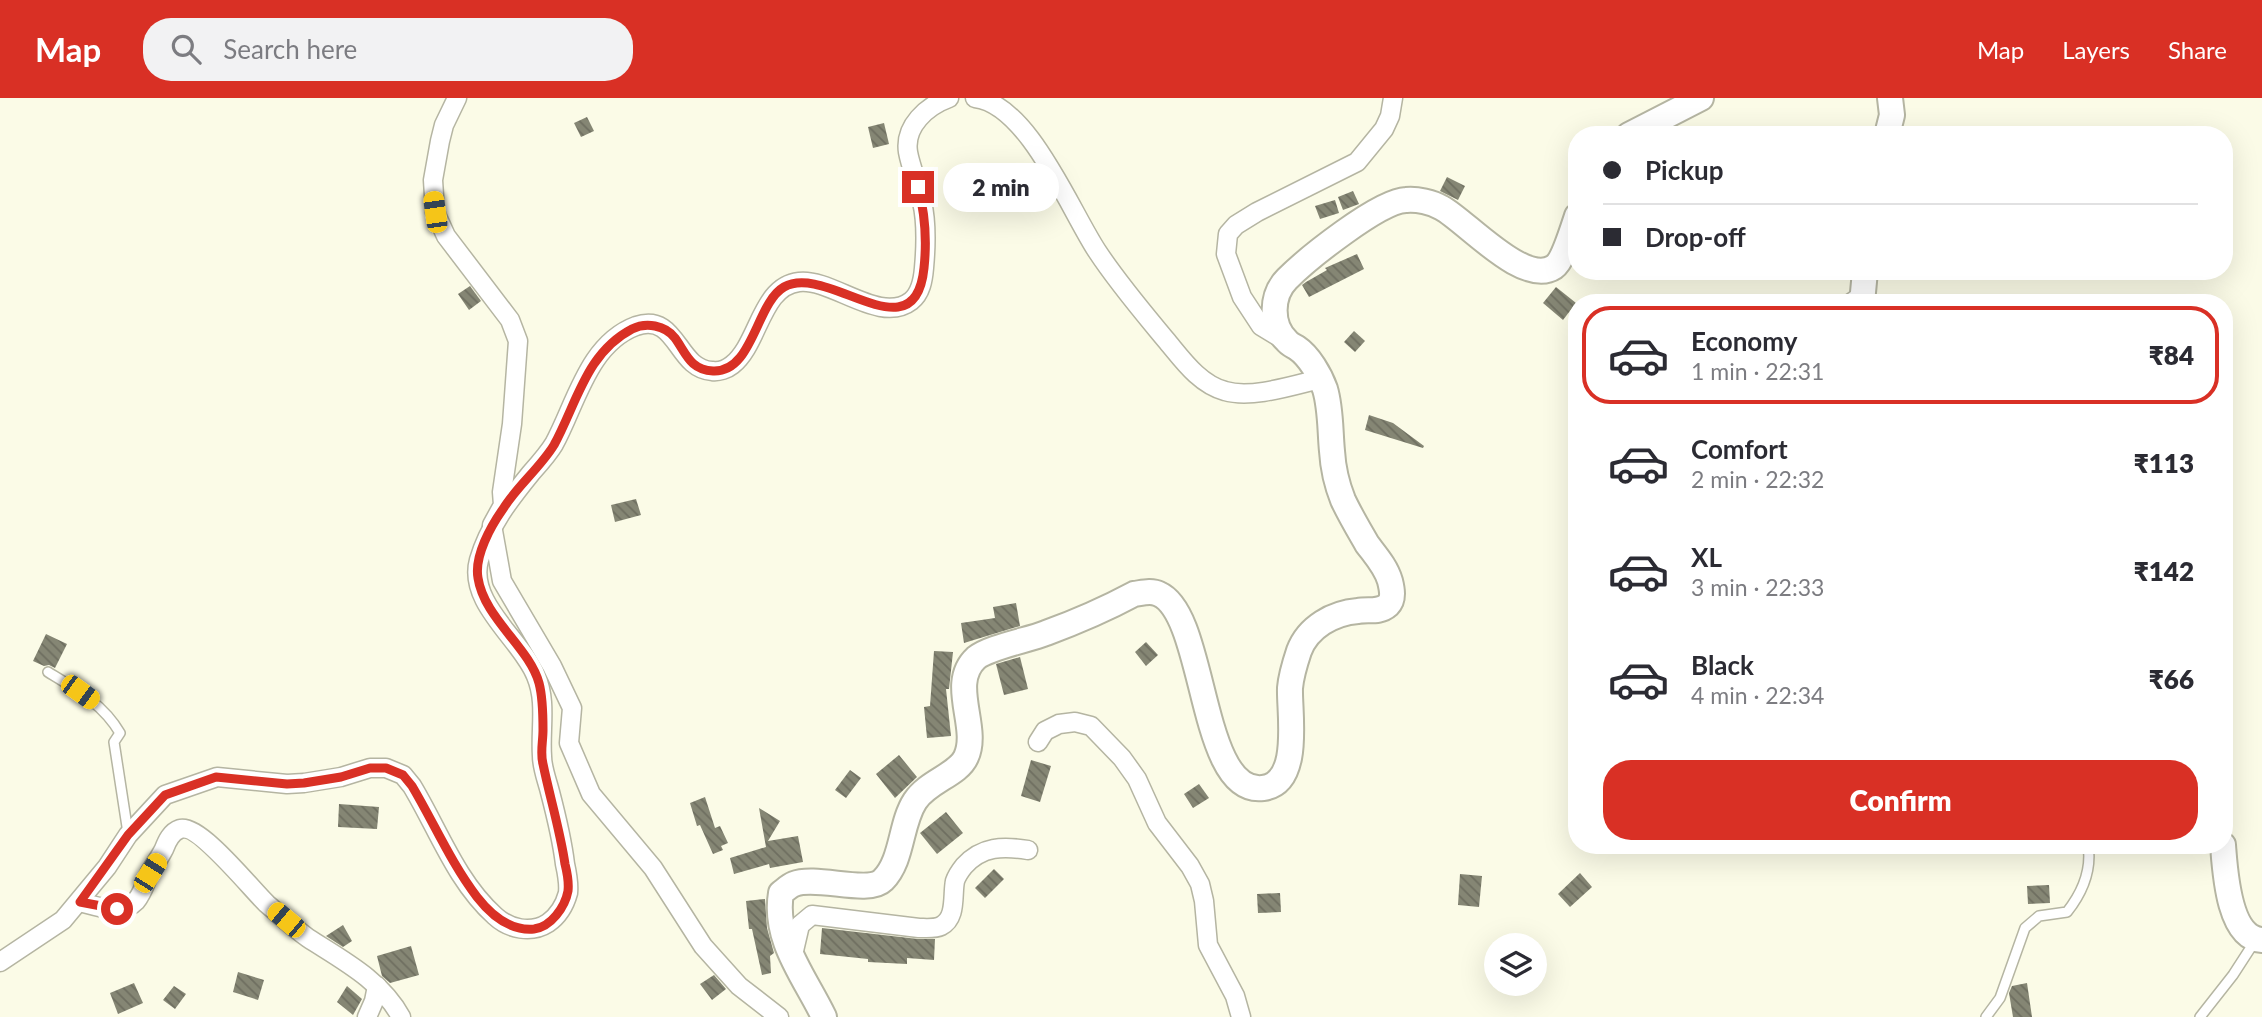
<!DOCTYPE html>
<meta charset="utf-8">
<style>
body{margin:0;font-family:Lato,sans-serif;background:#f2f2f3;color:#2b2b33;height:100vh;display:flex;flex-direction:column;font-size:26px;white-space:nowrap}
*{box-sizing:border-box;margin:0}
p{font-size:23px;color:#7c7c81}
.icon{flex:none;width:38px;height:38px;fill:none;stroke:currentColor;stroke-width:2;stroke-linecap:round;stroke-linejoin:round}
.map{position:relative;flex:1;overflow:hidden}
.details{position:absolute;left:1568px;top:196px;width:665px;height:560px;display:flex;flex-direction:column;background:#fff;border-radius:28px;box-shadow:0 7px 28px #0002}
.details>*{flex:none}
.guide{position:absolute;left:1568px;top:28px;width:665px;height:154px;border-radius:28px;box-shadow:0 7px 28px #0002;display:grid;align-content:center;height:154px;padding:0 35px;background:#fff}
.controls{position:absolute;left:1484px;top:835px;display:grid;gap:14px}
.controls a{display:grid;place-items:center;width:63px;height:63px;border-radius:50%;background:#fff;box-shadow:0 7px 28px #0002;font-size:35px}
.end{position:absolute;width:32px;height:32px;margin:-16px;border:9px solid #d93025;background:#fff;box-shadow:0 0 0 4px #fff}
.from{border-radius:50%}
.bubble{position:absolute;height:49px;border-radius:24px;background:#fff;box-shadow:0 7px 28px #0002;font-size:23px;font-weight:800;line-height:49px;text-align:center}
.car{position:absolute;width:21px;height:42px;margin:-21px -10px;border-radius:9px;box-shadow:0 0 5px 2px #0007;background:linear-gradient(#f5c518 24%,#345 0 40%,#f5c518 0 76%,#345 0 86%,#f5c518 0)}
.guide b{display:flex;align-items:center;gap:24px;height:66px;font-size:26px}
.guide b+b{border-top:2px solid #e1e1e2}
.guide i{width:18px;height:18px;background:#2b2b33}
ul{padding:12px 0 0;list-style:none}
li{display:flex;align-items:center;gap:21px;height:98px;margin:0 14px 10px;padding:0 21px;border:4px solid transparent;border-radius:28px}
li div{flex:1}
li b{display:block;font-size:26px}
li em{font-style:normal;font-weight:800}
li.active{border-color:#d93025}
li>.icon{width:63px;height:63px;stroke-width:1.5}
.button{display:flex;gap:14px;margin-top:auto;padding:14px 35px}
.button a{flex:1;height:80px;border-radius:28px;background:#d93025;color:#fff;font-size:28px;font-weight:800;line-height:80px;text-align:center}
header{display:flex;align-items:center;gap:42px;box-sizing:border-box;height:98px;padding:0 35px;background:#d93025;color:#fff}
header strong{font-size:33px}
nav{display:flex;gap:38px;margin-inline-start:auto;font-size:24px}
.search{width:490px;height:63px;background:#f2f2f3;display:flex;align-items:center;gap:18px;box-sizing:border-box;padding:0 24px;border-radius:28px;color:#7c7c81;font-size:26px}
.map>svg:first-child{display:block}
.building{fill:url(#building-back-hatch)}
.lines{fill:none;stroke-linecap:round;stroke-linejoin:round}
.lane-casing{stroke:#b5b5a2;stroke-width:12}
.street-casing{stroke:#b5b5a2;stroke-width:21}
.secondary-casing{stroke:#b5b5a2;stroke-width:28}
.lane{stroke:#fff;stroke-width:9}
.street{stroke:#fff;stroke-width:18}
.secondary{stroke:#fff;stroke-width:24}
.route{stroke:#d93025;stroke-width:9}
</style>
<header>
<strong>Map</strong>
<div class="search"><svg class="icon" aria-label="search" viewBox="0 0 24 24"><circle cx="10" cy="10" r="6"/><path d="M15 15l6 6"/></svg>Search here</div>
<nav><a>Map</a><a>Layers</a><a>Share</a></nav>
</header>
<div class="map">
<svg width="2262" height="919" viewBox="0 0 2262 919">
<defs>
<pattern id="building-back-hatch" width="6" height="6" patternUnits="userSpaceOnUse" patternTransform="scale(1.75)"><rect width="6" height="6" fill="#858674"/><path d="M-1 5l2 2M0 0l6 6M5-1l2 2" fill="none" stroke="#6e6e60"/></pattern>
</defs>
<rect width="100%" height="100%" fill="#fbfbe7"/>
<!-- building -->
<g class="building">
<path d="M587,19L594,33L581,39L574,25Z"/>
<path d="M884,25L889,46L873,50L868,29Z"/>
<path d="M1447,79L1465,88L1458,102L1440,93Z"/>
<path d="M1353,93L1359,106L1343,112L1338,99Z"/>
<path d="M1335,102L1339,115L1320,121L1315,108Z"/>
<path d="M1357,156L1364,171L1309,199L1302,187L1306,184L1327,172L1325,170Z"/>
<path d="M470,188L481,203L469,212L458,196Z"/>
<path d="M1556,189L1576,205L1563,222L1543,205Z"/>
<path d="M1354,233L1365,243L1355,254L1344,244Z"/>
<path d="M1369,317L1393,325L1424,348L1423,350L1365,332Z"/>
<path d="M636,401L641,417L615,424L611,407Z"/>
<path d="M1016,505L1020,528L964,545L961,525L995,520L993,509Z"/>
<path d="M46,536L67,546L55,570L49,567L44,568L33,563Z"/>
<path d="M1146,544L1158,557L1146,568L1135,554Z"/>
<path d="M934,553L953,554L949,591H946L951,638L927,640L924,609L930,608Z"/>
<path d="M1020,559L1028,591L1004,597L996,566Z"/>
<path d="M899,657L917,679L895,700L876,676Z"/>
<path d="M1031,662L1051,668L1040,704L1021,698Z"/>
<path d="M850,672L861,680L846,700L835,692Z"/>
<path d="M1199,686L1209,700L1193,710L1184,696Z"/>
<path d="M705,699L715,730L720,728L728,745L721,748L723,752L713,756L700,727L697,728L690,705Z"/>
<path d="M339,706L379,709L377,731L338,729Z"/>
<path d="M759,710L780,723L768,743L798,738L803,764L770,770L769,766L734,776L730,760L766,749Z"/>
<path d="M946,714L963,735L937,756L920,735Z"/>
<path d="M994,771L1004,781L985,800L975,790Z"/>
<path d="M1580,775L1592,789L1570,809L1558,796Z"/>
<path d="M1460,776L1482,778L1479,809L1458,807Z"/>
<path d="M2049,787L2050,805L2028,806L2027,788Z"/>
<path d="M1280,795L1281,814L1258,815L1257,796Z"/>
<path d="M765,801L767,830L774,855L770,858L771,875L762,877L752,831H749L746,803Z"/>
<path d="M343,827L352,843L343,849L326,838Z"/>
<path d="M822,830L918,841H935L934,862L907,860V866L868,864V861L820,856Z"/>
<path d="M411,848L419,877L390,885L382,878L377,858Z"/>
<path d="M238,874L264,882L258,902L233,894Z"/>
<path d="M714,877L726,891L712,902L700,886Z"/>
<path d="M134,885L143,905L118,916L110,895Z"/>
<path d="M2027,885L2032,919H2013L2009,895L2012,888Z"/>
<path d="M174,888L186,896L175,911L163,902Z"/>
<path d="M347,888L362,901L353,917L337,904Z"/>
</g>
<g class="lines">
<defs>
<g id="lane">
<path d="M1843,205L1859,194"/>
<path d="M48,574C76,591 103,606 120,635L114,644L128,735"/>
<path d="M1986,919L2000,900L2025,830L2039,818L2067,814C2082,795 2092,772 2088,747"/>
<path d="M2200,919L2233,877L2255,843"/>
</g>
<g id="street">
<path d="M457,0L444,27L440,43L433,82L435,114L446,138L510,222L518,243L512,326L502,394L503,407L492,427L502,483L552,568L572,610L569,645L591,696L653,770L703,848L739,888L779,919"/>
<path d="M975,0C1028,6 1070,112 1097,153C1118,185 1142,213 1166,242C1182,261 1199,286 1225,293C1252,301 1294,287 1320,281"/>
<path d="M1284,242L1261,228L1242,199L1226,156L1228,136L1236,127L1257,114L1357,64L1384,31L1390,18L1393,0"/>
<path d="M1038,644L1045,633L1059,626L1075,624L1091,628L1122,660L1137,681L1157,725L1190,768L1200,786L1204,803L1208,847L1235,898L1241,919"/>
<path d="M80,804C96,808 122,818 136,803C143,795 146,783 150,774C155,766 160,759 164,751C167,743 171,734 180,731C199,725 252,792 267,806C280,817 294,830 308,840C342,862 381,882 401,919"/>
<path d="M793,857L800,827L812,817L919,830C926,830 935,831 941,828C957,820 952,797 955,783C957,777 960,773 964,768C982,748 1003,748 1028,752"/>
<path d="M0,864L63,822L107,769L128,737L165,697L217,679L287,686L304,685L341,679L370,670H386L403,677L412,688C438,731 456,783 495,818C509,831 531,836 548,825C558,818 565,806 568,795C569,786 567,775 565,766C562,741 556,717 550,694C547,682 542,670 542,658C540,631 547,604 536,578C522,542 467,505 479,462C489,428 509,402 531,375C539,366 548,356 554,346C576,306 588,246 636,228C678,214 676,271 712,273C719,274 727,271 732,267C759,246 761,188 799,184C832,180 880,227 911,203C921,195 923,182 924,170C926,148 927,125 922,104C919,87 911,71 908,54C904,28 927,8 949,0"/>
<path d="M367,919L374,903L377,888"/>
</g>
<g id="secondary">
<path d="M1629,37L1701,0"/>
<path d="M1887,37L1892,17L1890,0"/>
<path d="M1862,205L1865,173"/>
<path d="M2223,747C2225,772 2228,840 2262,842"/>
<path d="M824,919C805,879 773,842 781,795C785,792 789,788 794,786C817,777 868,797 883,782C903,762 900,726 915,703C928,683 958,677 966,659C980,629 948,586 976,560C989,549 1029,542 1046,535C1076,524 1106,511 1134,496C1142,495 1151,492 1159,496C1207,517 1199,698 1263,690C1302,685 1289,615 1290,590C1291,578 1295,565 1299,553C1308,529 1333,515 1358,513C1368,511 1379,515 1388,507C1394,501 1392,491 1390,483C1386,469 1376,458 1367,446C1359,432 1350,417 1343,402C1337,387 1333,370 1332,353C1330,333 1331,311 1325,291C1320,277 1309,258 1297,250C1294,248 1289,246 1287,243C1270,227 1271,197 1287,181C1307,161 1379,103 1406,102C1417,101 1432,104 1442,110C1466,123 1524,189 1554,169C1563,163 1573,130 1577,118"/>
</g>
</defs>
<!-- lane casing -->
<use href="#lane" class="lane-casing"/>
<!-- street casing -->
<use href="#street" class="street-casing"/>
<!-- secondary casing -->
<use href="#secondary" class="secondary-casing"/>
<!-- lane -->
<use href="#lane" class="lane"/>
<!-- street -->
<use href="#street" class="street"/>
<!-- secondary -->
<use href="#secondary" class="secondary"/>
</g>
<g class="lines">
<!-- route -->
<path class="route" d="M117,811L80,804L128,737L165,697L216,679L287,686L304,685L341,679L370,670H386L403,677L412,688C434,725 451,765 477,799C491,817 510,833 534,831C551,829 565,809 568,793C569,784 567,774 565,766C560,732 550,700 543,666C540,655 543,644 543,632C543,617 543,600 539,585C529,549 484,520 478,480C474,458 491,428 503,411C517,388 540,370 554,347C577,305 586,255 632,231C646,224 665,227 675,240C686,255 690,272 713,273C753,275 756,205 784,189C827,164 915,260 924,170C927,142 925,115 918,89"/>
</g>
</svg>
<div class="controls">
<a><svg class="icon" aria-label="layers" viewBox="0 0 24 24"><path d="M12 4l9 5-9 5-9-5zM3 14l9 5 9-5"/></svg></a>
</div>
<i class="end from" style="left:117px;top:811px"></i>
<i class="end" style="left:918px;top:89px"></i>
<div class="bubble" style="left:943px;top:65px;width:116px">2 min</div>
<i class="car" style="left:435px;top:114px;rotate:352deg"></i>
<i class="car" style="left:80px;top:594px;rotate:126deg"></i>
<i class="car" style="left:150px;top:775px;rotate:32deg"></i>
<i class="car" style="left:286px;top:822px;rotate:310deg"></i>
<div class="guide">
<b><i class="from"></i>Pickup</b>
<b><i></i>Drop-off</b>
</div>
<section class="details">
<ul>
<li class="active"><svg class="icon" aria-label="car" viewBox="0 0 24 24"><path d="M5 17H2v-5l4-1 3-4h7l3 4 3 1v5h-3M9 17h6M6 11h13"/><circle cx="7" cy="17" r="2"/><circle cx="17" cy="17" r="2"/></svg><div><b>Economy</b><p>1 min · 22:31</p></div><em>₹84</em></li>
<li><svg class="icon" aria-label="car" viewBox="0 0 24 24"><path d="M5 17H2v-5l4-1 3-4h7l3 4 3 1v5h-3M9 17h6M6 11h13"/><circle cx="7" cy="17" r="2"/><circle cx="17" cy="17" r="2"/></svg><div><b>Comfort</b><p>2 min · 22:32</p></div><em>₹113</em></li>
<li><svg class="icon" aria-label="car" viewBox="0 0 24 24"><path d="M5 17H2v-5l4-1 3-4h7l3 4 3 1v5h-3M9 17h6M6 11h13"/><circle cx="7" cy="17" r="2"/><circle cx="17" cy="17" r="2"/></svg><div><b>XL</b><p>3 min · 22:33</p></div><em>₹142</em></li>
<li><svg class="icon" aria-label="car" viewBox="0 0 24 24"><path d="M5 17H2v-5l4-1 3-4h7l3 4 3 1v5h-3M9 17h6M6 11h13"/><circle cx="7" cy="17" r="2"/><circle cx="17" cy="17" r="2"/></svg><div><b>Black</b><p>4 min · 22:34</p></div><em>₹66</em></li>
</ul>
<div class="button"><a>Confirm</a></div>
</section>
</div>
